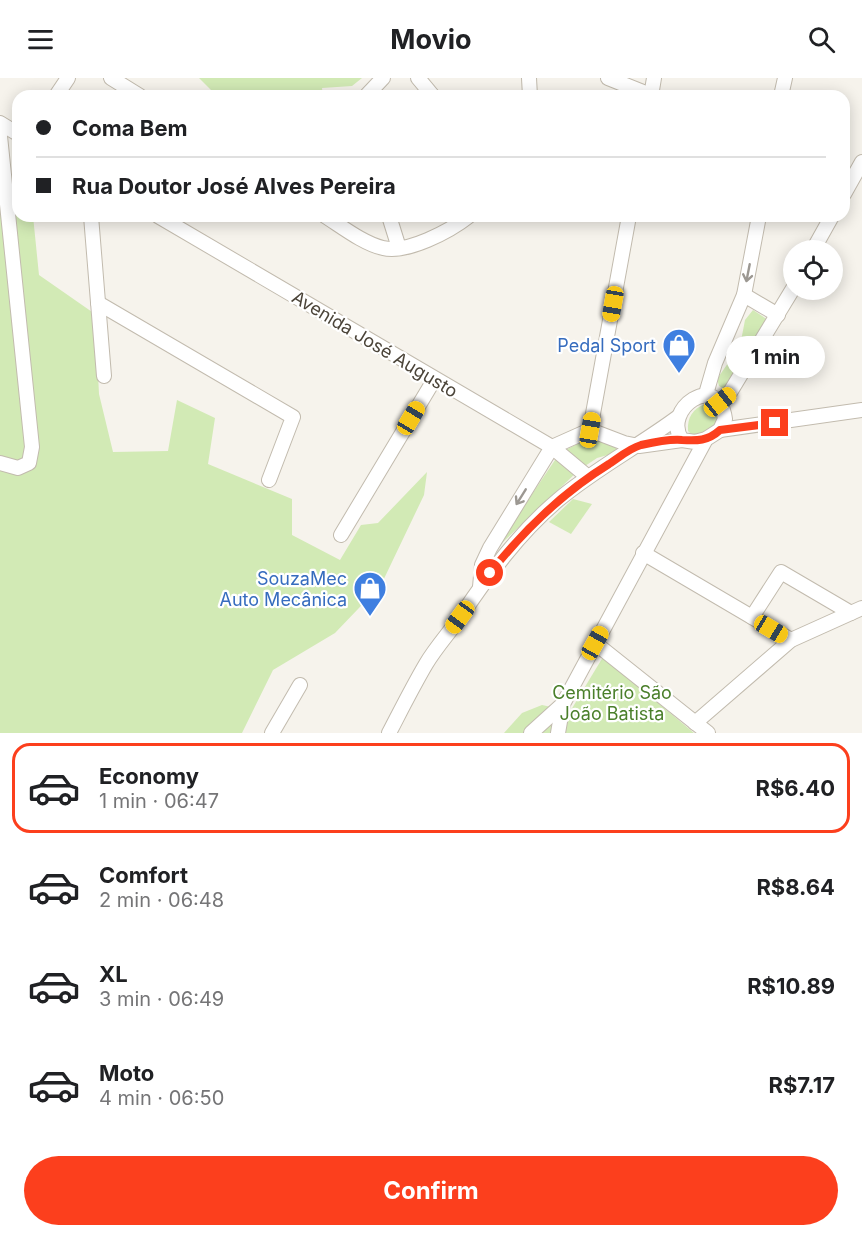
<!DOCTYPE html>
<meta charset="utf-8">
<style>
body{margin:0;font-family:Inter,sans-serif;background:#f6f6f6;color:#202124;height:100vh;display:flex;flex-direction:column;font-size:22px;white-space:nowrap}
*{box-sizing:border-box;margin:0}
p{font-size:20px;color:#757577}
.icon{flex:none;width:33px;height:33px;fill:none;stroke:currentColor;stroke-width:2;stroke-linecap:round;stroke-linejoin:round}
.map{position:relative;height:655px;overflow:hidden}
.drawer{display:flex;flex-direction:column;background:#fff;flex:1}
.drawer>*{flex:none}
.guide{position:absolute;left:12px;top:12px;width:838px;height:132px;border-radius:18px;box-shadow:0 3px 15px #0003;display:grid;align-content:center;height:132px;padding:0 24px;background:#fff}
.fabs{position:absolute;left:783px;top:162px;display:grid;gap:12px}
.fabs a{display:grid;place-items:center;width:60px;height:60px;border-radius:50%;background:#fff;box-shadow:0 3px 15px #0003;font-size:30px}
.end{position:absolute;width:27px;height:27px;margin:-14px;border:8px solid #fc3f1d;background:#fff;box-shadow:0 0 0 3px #fff}
.from{border-radius:50%}
.bubble{position:absolute;height:42px;border-radius:21px;background:#fff;box-shadow:0 3px 15px #0003;font-size:20px;font-weight:700;line-height:42px;text-align:center}
.car{position:absolute;width:18px;height:36px;margin:-18px -9px;border-radius:8px;box-shadow:0 0 4px 2px #0007;background:linear-gradient(#f5c518 24%,#345 0 40%,#f5c518 0 76%,#345 0 86%,#f5c518 0)}
.guide b{display:flex;align-items:center;gap:21px;height:57px;font-size:22px}
.guide b+b{border-top:2px solid #e0e0e0}
.guide i{width:15px;height:15px;background:#202124}
ul{padding:10px 0 0;list-style:none}
li{display:flex;align-items:center;gap:18px;height:90px;margin:0 12px 9px;padding:0 12px;border:3px solid transparent;border-radius:18px}
li div{flex:1}
li b{display:block;font-size:22px}
li em{font-style:normal;font-weight:700}
li.active{border-color:#fc3f1d}
li>.icon{width:54px;height:54px;stroke-width:1.5}
.button{display:flex;gap:12px;margin-top:auto;padding:12px 24px}
.button a{flex:1;height:69px;border-radius:36px;background:#fc3f1d;color:#fff;font-size:24px;font-weight:700;line-height:69px;text-align:center}
header{display:flex;justify-content:space-between;align-items:center;height:78px;padding:0 24px;background:#fff;font-size:27px;font-weight:700}
.map>svg:first-child{display:block}
.green{fill:#d2eab5}
.lines{fill:none;stroke-linecap:round;stroke-linejoin:round}
.minor-casing{stroke:#c2bbae;stroke-width:16}
.minor{stroke:#fff;stroke-width:14}
.oneway{stroke:#9c9892}
.route{stroke:#fc3f1d;stroke-width:8}
.labels{text-anchor:middle;dominant-baseline:central;stroke-width:4.5;stroke-linejoin:round;paint-order:stroke}
.street-label{font-size:18px;fill:#4b4439;stroke:#fff}
.shop-label{font-size:18px;fill:#366cbe;stroke:#fff;text-anchor:end}
.park-label{font-size:18px;fill:#4a7f2a;stroke:#fff}
</style>
<header><svg class="icon" aria-label="menu" viewBox="0 0 24 24"><path d="M4 6h16M4 12h16M4 18h16"/></svg>Movio<svg class="icon" aria-label="search" viewBox="0 0 24 24"><circle cx="10" cy="10" r="6"/><path d="M15 15l6 6"/></svg></header>
<div class="map">
<svg width="862" height="655" viewBox="0 0 862 655">
<rect width="100%" height="100%" fill="#f6f3ec"/>
<!-- green -->
<g class="green">
<path d="M199,0H362L352,8L322,10L323,18H217Z"/>
<path d="M0,115L18,116V138H33L39,197L95,236L99,316L113,374L168,373L177,322L215,340L208,386L292,421V457L340,482L361,447L378,445L427,394L424,417L381,507L335,555L273,592L242,655H0Z"/>
<path d="M753,232L768,242L728,313L719,308L717,301L740,268L745,242Z"/>
<path d="M705,326H713C728,342 708,357 692,357L688,353C687,339 693,331 705,326Z"/>
<path d="M590,360L617,367L615,375L597,380L582,390L561,374Z"/>
<path d="M557,379L577,394L502,465L520,434Z"/>
<path d="M573,421L592,426L571,456L549,444Z"/>
<path d="M603,579L694,655H564L571,632Z"/>
<path d="M542,627L570,633L562,655H504L522,635Z"/>
</g>
<g class="lines">
<defs>
<g id="minor">
<path d="M111,0L140,18"/>
<path d="M418,0L433,18"/>
<path d="M529,0L530,18"/>
<path d="M608,0L653,18"/>
<path d="M56,18L68,0"/>
<path d="M366,18L383,0"/>
<path d="M651,18L654,0"/>
<path d="M781,18L785,0"/>
<path d="M0,45L18,56"/>
<path d="M0,58L32,369L29,385L18,390L0,385"/>
<path d="M844,116L862,84"/>
<path d="M91,138L104,298"/>
<path d="M158,138L552,369L588,399"/>
<path d="M325,138C341,148 364,166 383,170C407,176 450,153 469,138"/>
<path d="M389,138L399,170"/>
<path d="M813,172L832,138"/>
<path d="M744,217L778,237"/>
<path d="M98,225L293,339L269,402"/>
<path d="M706,316L715,285L744,217L759,138"/>
<path d="M720,324L729,316L794,209"/>
<path d="M590,352L629,138"/>
<path d="M720,352L862,332"/>
<path d="M341,457L434,302"/>
<path d="M643,475L791,562"/>
<path d="M480,509L482,487L490,470L552,369L590,352L624,365L639,368L682,362"/>
<path d="M752,539L781,494L851,535"/>
<path d="M595,565L708,655"/>
<path d="M695,645L791,562L862,530"/>
<path d="M272,655L300,607"/>
<path d="M389,655C401,632 413,608 426,586C436,569 450,554 461,538C489,496 519,455 558,422C595,391 639,368 678,339"/>
<path d="M531,655L563,626"/>
<path d="M558,655L563,626L706,361L720,352L725,341C718,291 661,332 682,362L695,364L706,361"/>
</g>
</defs>
<!-- minor casing -->
<use href="#minor" class="minor-casing"/>
<!-- minor -->
<use href="#minor" class="minor"/>
</g>
<!-- one-way arrows -->
<defs><path id="oneway-shaft" d="M-6 0H5M1.5-3L5.5 0L1.5 3" fill="none" stroke-width="1.6" stroke-linecap="round" stroke-linejoin="round" transform="scale(1.5)"/></defs>
<g class="oneway">
<use href="#oneway-shaft" transform="translate(748 195) rotate(101)"/>
<use href="#oneway-shaft" transform="translate(521 419) rotate(122)"/>
</g>
<g class="lines">
<!-- route -->
<path class="route" d="M490,495C524,452 562,415 609,386C618,380 630,370 641,367C650,365 672,361 682,362C697,363 708,363 720,352L775,345"/>
</g>
<!-- icons -->
<defs>
<symbol id="shop-pin" viewBox="-11 -11 22 30"><path d="M0 17L-7.5 6A9.5 9.5 0 1 1 7.5 6Z" fill="#3f7fe0" stroke="#fff"/><path d="M-5-2.5h2.3a2.7 3.5 0 0 1 5.4 0H5L5.5 6h-11ZM-1.5-2.5h3a1.5 2.3 0 0 0-3 0Z" fill="#fff"/></symbol>
</defs>
<g fill-rule="evenodd">
<use href="#shop-pin" x="660" y="248" width="38" height="52"/>
<use href="#shop-pin" x="351" y="491" width="38" height="52"/>
</g>
<g class="labels">
<!-- street labels -->
<g class="street-label">
<text transform="translate(375 266) rotate(31)">Avenida José Augusto</text>
</g>
<!-- shop labels -->
<g class="shop-label">
<text x="656" y="267">Pedal Sport</text>
<text x="347" y="500">SouzaMec<tspan x="347" dy="21">Auto Mecânica</tspan></text>
</g>
<!-- park labels -->
<g class="park-label">
<text x="612" y="614">Cemitério São<tspan x="612" dy="21">João Batista</tspan></text>
</g>
</g>
</svg>
<div class="fabs">
<a><svg class="icon" aria-label="locate" viewBox="0 0 24 24"><circle cx="12" cy="12" r="6"/><path d="M12 2v4M12 18v4M2 12h4M18 12h4"/></svg></a>
</div>
<i class="end from" style="left:490px;top:495px"></i>
<i class="end" style="left:775px;top:345px"></i>
<div class="bubble" style="left:726px;top:258px;width:99px">1 min</div>
<i class="car" style="left:613px;top:226px;rotate:190deg"></i>
<i class="car" style="left:720px;top:324px;rotate:51deg"></i>
<i class="car" style="left:411px;top:340px;rotate:31deg"></i>
<i class="car" style="left:590px;top:352px;rotate:10deg"></i>
<i class="car" style="left:460px;top:539px;rotate:216deg"></i>
<i class="car" style="left:771px;top:551px;rotate:121deg"></i>
<i class="car" style="left:595px;top:565px;rotate:29deg"></i>
<div class="guide">
<b><i class="from"></i>Coma Bem</b>
<b><i></i>Rua Doutor José Alves Pereira</b>
</div>
</div>
<section class="drawer">
<ul>
<li class="active"><svg class="icon" aria-label="car" viewBox="0 0 24 24"><path d="M5 17H2v-5l4-1 3-4h7l3 4 3 1v5h-3M9 17h6M6 11h13"/><circle cx="7" cy="17" r="2"/><circle cx="17" cy="17" r="2"/></svg><div><b>Economy</b><p>1 min · 06:47</p></div><em>R$6.40</em></li>
<li><svg class="icon" aria-label="car" viewBox="0 0 24 24"><path d="M5 17H2v-5l4-1 3-4h7l3 4 3 1v5h-3M9 17h6M6 11h13"/><circle cx="7" cy="17" r="2"/><circle cx="17" cy="17" r="2"/></svg><div><b>Comfort</b><p>2 min · 06:48</p></div><em>R$8.64</em></li>
<li><svg class="icon" aria-label="car" viewBox="0 0 24 24"><path d="M5 17H2v-5l4-1 3-4h7l3 4 3 1v5h-3M9 17h6M6 11h13"/><circle cx="7" cy="17" r="2"/><circle cx="17" cy="17" r="2"/></svg><div><b>XL</b><p>3 min · 06:49</p></div><em>R$10.89</em></li>
<li><svg class="icon" aria-label="car" viewBox="0 0 24 24"><path d="M5 17H2v-5l4-1 3-4h7l3 4 3 1v5h-3M9 17h6M6 11h13"/><circle cx="7" cy="17" r="2"/><circle cx="17" cy="17" r="2"/></svg><div><b>Moto</b><p>4 min · 06:50</p></div><em>R$7.17</em></li>
</ul>
<div class="button"><a>Confirm</a></div>
</section>
